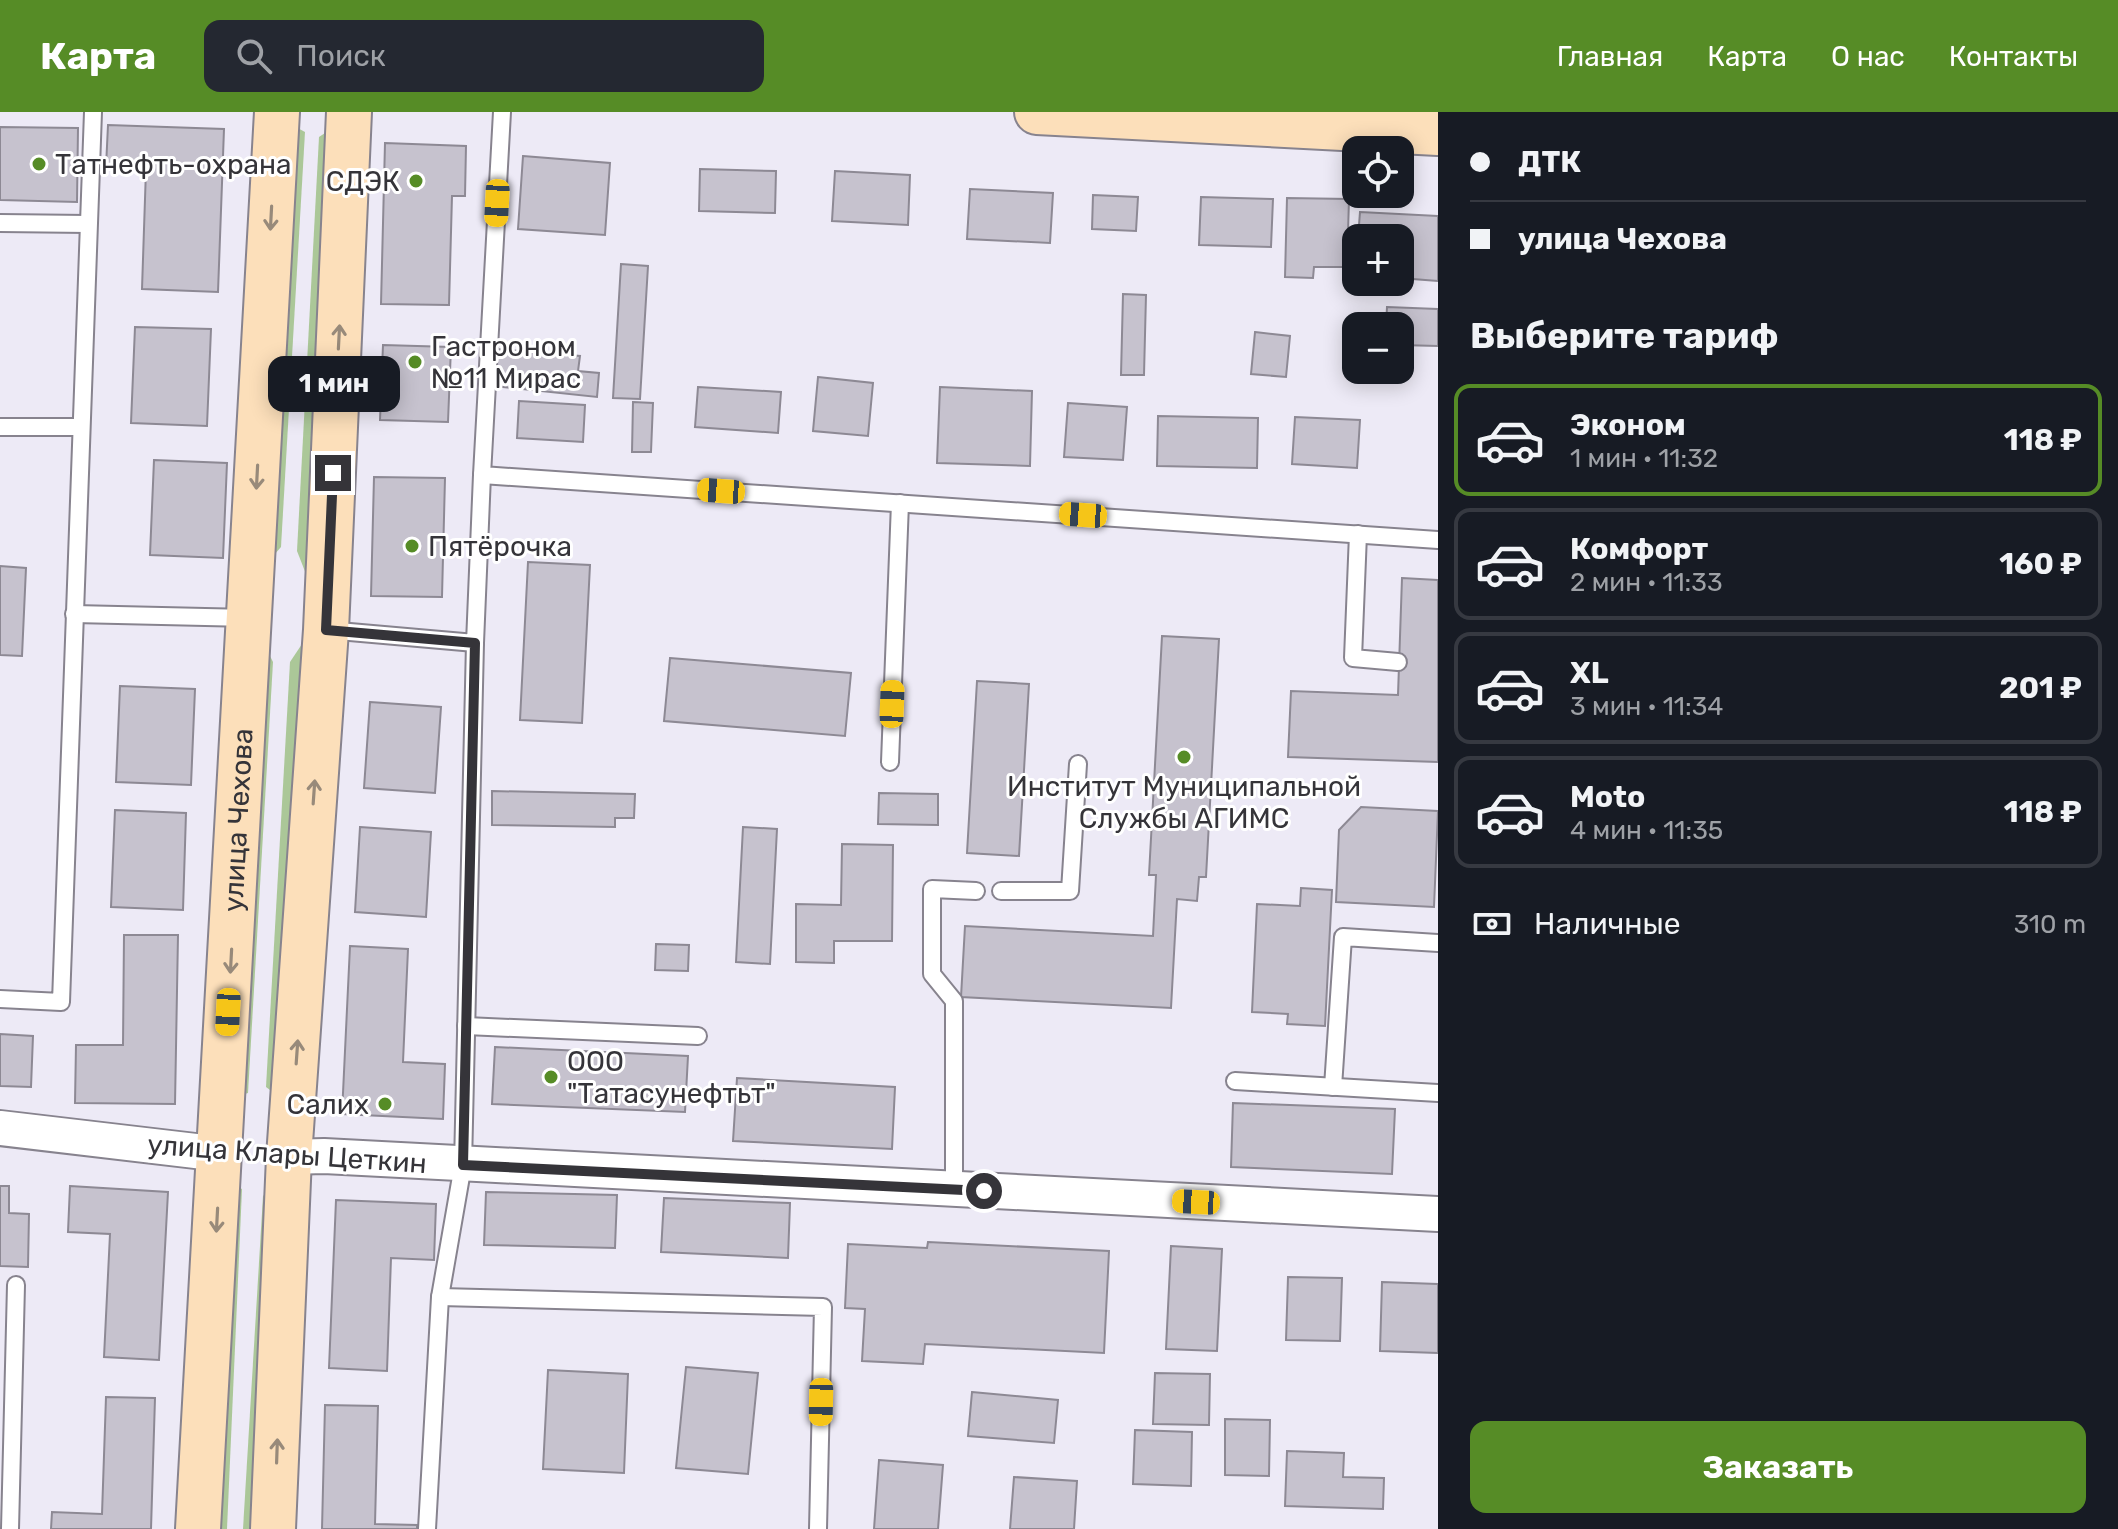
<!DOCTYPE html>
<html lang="ru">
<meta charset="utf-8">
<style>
body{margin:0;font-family:Rubik,sans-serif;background:#242831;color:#f1f3f6;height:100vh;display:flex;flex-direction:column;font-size:30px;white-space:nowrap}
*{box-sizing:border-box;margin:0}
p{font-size:26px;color:#9ea1a6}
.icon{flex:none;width:44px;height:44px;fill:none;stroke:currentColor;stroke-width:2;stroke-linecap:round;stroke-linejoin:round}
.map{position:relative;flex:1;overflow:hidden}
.sheet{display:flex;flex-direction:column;background:#171b24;width:680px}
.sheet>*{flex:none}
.banner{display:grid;align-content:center;height:176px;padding:0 32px;background:#171b24}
.buttons{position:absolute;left:1342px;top:24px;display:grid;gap:16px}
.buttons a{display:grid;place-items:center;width:72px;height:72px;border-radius:16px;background:#171b24;box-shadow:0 4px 20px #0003;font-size:40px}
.end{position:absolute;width:36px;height:36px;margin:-18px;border:10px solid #353439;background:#fff;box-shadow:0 0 0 4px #fff}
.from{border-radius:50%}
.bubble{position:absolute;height:56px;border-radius:16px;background:#171b24;box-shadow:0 4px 20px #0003;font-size:26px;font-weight:700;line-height:56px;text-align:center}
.car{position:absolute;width:24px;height:48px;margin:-24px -12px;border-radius:10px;box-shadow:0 0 6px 2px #0007;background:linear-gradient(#f5c518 24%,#345 0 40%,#f5c518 0 76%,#345 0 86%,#f5c518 0)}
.banner b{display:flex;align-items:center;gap:28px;height:76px;font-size:30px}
.banner b+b{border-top:2px solid #363941}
.banner i{width:20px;height:20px;background:#f1f3f6}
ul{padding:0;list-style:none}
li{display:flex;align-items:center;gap:24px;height:112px;margin:0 16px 12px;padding:0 16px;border:4px solid #363941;border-radius:16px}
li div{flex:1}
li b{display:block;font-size:30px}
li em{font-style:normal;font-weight:700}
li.selected{border-color:#568c26}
li>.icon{width:72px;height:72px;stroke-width:1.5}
h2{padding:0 32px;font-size:36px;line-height:96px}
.pay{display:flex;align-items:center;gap:20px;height:88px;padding:0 32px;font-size:30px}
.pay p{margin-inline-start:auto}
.cta{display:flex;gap:16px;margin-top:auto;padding:16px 32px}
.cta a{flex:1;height:92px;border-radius:16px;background:#568c26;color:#fff;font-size:32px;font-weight:700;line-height:92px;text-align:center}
header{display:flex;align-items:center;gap:48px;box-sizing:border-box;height:112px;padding:0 40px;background:#568c26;color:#fff}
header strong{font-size:38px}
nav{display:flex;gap:44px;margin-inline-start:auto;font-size:28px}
.search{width:560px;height:72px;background:#242831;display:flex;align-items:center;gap:20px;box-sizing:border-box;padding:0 28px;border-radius:16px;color:#9ea1a6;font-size:30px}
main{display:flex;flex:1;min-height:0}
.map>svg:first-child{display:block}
.green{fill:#abc798}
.building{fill:#c6c2ce;stroke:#8d8994;stroke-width:2}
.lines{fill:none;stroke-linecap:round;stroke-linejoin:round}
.lane-casing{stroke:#87838e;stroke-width:20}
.street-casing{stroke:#87838e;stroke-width:38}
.secondary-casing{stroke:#87838e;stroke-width:48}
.lane{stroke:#fff;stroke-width:16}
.street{stroke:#fff;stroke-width:34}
.secondary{stroke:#fcdfba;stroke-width:44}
.oneway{stroke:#988a7a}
.route{stroke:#353439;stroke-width:10}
.poi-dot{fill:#568c26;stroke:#fff;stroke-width:3}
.labels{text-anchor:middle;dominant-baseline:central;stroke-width:6;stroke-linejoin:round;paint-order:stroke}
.poi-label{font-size:28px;fill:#353439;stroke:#fff;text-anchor:start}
.street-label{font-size:28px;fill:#353439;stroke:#fff}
</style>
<header>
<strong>Карта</strong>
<div class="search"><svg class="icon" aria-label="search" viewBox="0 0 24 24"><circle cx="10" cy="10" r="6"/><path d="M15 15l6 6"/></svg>Поиск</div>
<nav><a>Главная</a><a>Карта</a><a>О нас</a><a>Контакты</a></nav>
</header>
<main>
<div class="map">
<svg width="1438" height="1417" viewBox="0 0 1438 1417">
<rect width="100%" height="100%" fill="#edeaf6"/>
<!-- green -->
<g class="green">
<path d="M292,13L305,20L281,435L267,451Z"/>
<path d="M331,17L306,462L297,439L319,25Z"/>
<path d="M262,528L273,550L248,981L235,985Z"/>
<path d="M302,532L278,984L266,975L290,550Z"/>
<path d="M230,1070L242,1077L227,1417H213Z"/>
<path d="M273,1075L254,1417H243L263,1084Z"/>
</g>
<!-- building -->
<g class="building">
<path d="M108,13L224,17L218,180L142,177L146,57L106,55Z"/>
<path d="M0,15L78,16L77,90L0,88Z"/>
<path d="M385,31L466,34L465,84H452L449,193L381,192Z"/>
<path d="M523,44L610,51L605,123L518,117Z"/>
<path d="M700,57L776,59L775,101L699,99Z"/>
<path d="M835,59L910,63L908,113L832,109Z"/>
<path d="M970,77L1053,81L1050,131L967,127Z"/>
<path d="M1093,83L1138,85L1136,119L1092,117Z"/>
<path d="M1201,85L1273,87L1271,135L1199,133Z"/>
<path d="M1287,86L1349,87L1347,155H1314L1313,166L1285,165Z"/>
<path d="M1360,100L1438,104V169L1400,166V126H1358Z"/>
<path d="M621,152L648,154L640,287L613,286Z"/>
<path d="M1123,182L1146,183L1144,263H1121Z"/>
<path d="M1387,195L1438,197V234L1400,233V214H1386Z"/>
<path d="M135,215L211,217L207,314L131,311Z"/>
<path d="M1255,220L1290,224L1286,265L1251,262Z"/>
<path d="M383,233L451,235L448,310L380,308Z"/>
<path d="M497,237L580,244L578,259L599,261L597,285L494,274Z"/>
<path d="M818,265L873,271L868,324L813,319Z"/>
<path d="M698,275L781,280L778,321L695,315Z"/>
<path d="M940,275L1032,279L1030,354L937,351Z"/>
<path d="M519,289L585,293L583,330L517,326Z"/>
<path d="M633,290L653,291L651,340H632Z"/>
<path d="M1068,291L1127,295L1123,348L1064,345Z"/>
<path d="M1158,304L1258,306L1257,356L1157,354Z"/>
<path d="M1295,305L1360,308L1357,356L1292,352Z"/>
<path d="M154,348L227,351L223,446L150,443Z"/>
<path d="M374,365L445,366L442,485L371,484Z"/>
<path d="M528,450L590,453L582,611L520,608Z"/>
<path d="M0,454L26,456L22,544L0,543Z"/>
<path d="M1402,466L1438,468V650L1288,645L1291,579L1398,583Z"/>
<path d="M1162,524L1219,527L1206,765H1199L1197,789L1177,787L1171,896L961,885L965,814L1153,824L1156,763H1149Z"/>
<path d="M670,546L851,561L845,624L664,609Z"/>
<path d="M977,569L1029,572L1019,744L967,741Z"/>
<path d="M120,574L195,577L191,673L116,670Z"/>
<path d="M370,590L441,595L435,681L364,676Z"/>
<path d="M492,679L635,682L634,706H615V715L492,713Z"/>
<path d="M879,681L938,682V713L878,712Z"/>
<path d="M1361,695L1438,699L1434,795L1336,790L1339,718Z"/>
<path d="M115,698L186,701L183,798L111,795Z"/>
<path d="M360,715L431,720L426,805L355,800Z"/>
<path d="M743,715L777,717L770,852L736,850Z"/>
<path d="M842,732L893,733L892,829H834V851L796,850V792L841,793Z"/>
<path d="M1301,776L1332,778L1325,914L1287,912L1288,902L1252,900L1257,792L1300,794Z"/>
<path d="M124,823H178L175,992L75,991L76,933H123Z"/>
<path d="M656,832L689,833L688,859L655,858Z"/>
<path d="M350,834L408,837L403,950L445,952L443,1007L342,1002Z"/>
<path d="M0,922L33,924L31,975L0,974Z"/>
<path d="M495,935L688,944L685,1000L492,992Z"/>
<path d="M737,966L895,975L892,1037L733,1029Z"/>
<path d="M1233,991L1395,997L1392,1062L1231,1055Z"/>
<path d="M0,1074H9V1101L29,1102L28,1155L0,1154Z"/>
<path d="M70,1074L168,1080L159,1248L104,1245L110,1122L68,1120Z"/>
<path d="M486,1080L617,1083L615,1136L484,1133Z"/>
<path d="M664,1086L790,1091L788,1146L661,1140Z"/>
<path d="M336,1088L436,1092L434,1148L391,1146L387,1259L329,1256Z"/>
<path d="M928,1130L1109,1139L1104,1241L925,1232L923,1252L862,1249L865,1197L845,1196L848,1132L927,1136Z"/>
<path d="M1171,1134L1222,1137L1217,1239L1166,1237Z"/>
<path d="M1288,1165L1342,1166L1340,1229L1286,1228Z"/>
<path d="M1382,1170L1438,1172V1241L1380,1239Z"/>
<path d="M686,1255L758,1261L748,1362L676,1356Z"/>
<path d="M548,1258L628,1262L624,1361L543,1357Z"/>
<path d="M1155,1261L1210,1262L1209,1313L1153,1312Z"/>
<path d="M972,1280L1058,1288L1054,1331L968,1324Z"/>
<path d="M106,1285L155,1286L151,1417H51L52,1400L102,1402Z"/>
<path d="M325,1293L378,1294L375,1412L417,1413V1417H322Z"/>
<path d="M1225,1307L1270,1308L1269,1364L1225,1363Z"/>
<path d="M1135,1318L1192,1320L1191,1374L1133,1372Z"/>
<path d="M1287,1339L1344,1341L1343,1365L1384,1366L1383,1397L1285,1394Z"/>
<path d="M879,1348L943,1353L938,1417H874Z"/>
<path d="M1014,1365L1077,1369L1074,1417H1010Z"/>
</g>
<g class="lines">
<defs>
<g id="lane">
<path d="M502,0L482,363L1438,428"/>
<path d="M0,111L88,112"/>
<path d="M0,315H81"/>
<path d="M1358,422L1353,546L1398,550"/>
<path d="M74,502L249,506"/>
<path d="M327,518L475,531L482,363"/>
<path d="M890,650L900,391"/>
<path d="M1001,779H1070L1078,652"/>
<path d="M0,887L61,890L93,0"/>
<path d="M466,914L698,924"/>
<path d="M1235,969L1438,981"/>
<path d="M1333,975L1343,825L1438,831"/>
<path d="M954,1078V889L932,862V777L976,779"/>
<path d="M440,1185L823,1195L818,1417"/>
<path d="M10,1417L16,1173"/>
<path d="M427,1417L440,1185L463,1053L475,531"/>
</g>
<g id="street">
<path d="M0,1016L221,1042"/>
<path d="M289,1045L324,1044L1438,1102"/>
</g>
<g id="secondary">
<path d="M1037,0L1438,21"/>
<path id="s1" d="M198,1417L277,0"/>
<path d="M273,1417L289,1045L326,518L349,0"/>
</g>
</defs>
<!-- lane casing -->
<use href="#lane" class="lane-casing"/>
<!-- street casing -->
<use href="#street" class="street-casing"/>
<!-- secondary casing -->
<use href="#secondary" class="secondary-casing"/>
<!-- lane -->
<use href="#lane" class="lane"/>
<!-- street -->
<use href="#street" class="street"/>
<!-- secondary -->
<use href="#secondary" class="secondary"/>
</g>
<!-- one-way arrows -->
<defs><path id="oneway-shaft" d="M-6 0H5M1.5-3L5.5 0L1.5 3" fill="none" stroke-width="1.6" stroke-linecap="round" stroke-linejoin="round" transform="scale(2)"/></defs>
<g class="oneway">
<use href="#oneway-shaft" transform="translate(271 106) rotate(93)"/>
<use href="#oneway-shaft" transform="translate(339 225) rotate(-87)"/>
<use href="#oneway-shaft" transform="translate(257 365) rotate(93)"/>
<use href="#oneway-shaft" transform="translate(314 680) rotate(-86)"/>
<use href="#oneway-shaft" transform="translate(231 849) rotate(93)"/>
<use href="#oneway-shaft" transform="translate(297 940) rotate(-86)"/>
<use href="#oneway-shaft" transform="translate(217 1108) rotate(93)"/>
<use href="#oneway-shaft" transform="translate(277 1339) rotate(-88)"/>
</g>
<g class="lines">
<!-- route -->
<path class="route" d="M333,361L326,518L475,531L463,1053L984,1079"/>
</g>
<!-- markers -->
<g class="poi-dot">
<circle cx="39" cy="52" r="8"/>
<circle cx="416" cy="69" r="8"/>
<circle cx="415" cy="250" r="8"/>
<circle cx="412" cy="434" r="8"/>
<circle cx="1184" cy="645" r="8"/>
<circle cx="551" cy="965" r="8"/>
<circle cx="385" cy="992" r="8"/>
</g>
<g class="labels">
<!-- poi labels -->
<g class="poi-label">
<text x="55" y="52">Татнефть-охрана</text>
<text x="400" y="69" text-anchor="end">СДЭК</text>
<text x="431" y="234">Гастроном<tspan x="431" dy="32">№11 Мирас</tspan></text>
<text x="428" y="434">Пятёрочка</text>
<text x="1184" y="674" text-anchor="middle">Институт Муниципальной<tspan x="1184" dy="32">Службы АГИМС</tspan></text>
<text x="567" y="949">ООО<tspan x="567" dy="32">"Татасунефтьт"</tspan></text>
<text x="369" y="992" text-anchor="end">Салих</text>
</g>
<!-- street labels -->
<g class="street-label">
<text stroke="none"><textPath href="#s1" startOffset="710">улица Чехова</textPath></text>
<text transform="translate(287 1042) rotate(4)">улица Клары Цеткин</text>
</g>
</g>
</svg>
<div class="buttons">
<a><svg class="icon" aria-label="locate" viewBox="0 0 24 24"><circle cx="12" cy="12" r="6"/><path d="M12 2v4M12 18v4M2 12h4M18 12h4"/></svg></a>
<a>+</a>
<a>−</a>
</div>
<i class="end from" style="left:984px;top:1079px"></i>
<i class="end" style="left:333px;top:361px"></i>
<div class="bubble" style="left:268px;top:244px;width:132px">1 мин</div>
<i class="car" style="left:497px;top:91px;rotate:183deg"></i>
<i class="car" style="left:721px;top:379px;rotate:274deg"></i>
<i class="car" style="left:1083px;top:403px;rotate:274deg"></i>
<i class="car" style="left:892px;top:592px;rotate:2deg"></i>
<i class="car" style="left:228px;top:900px;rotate:183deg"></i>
<i class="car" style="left:1196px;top:1090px;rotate:273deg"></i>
<i class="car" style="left:821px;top:1290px;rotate:181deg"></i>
</div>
<section class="sheet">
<div class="banner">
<b><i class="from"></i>ДТК</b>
<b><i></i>улица Чехова</b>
</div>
<h2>Выберите тариф</h2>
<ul>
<li class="selected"><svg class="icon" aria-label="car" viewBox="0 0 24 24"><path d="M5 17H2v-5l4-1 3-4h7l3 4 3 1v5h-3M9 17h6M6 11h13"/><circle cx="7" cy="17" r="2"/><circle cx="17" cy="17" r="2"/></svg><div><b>Эконом</b><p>1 мин · 11:32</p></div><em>118 ₽</em></li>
<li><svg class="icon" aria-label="car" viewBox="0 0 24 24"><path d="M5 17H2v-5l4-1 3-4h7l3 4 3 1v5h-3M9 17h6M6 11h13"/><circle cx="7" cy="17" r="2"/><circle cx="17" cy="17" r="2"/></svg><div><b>Комфорт</b><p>2 мин · 11:33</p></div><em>160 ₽</em></li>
<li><svg class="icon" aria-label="car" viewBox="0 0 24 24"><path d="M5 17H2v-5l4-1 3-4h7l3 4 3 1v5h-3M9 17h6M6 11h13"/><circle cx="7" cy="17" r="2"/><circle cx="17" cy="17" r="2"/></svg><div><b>XL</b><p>3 мин · 11:34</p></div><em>201 ₽</em></li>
<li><svg class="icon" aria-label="car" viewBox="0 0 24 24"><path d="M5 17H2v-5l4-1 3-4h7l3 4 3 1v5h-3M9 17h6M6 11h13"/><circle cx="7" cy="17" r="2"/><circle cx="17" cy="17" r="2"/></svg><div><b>Moto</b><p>4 мин · 11:35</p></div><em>118 ₽</em></li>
</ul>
<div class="pay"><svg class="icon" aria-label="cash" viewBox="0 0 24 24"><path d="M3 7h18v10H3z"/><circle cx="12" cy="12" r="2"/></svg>Наличные<p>310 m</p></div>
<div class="cta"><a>Заказать</a></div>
</section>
</main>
